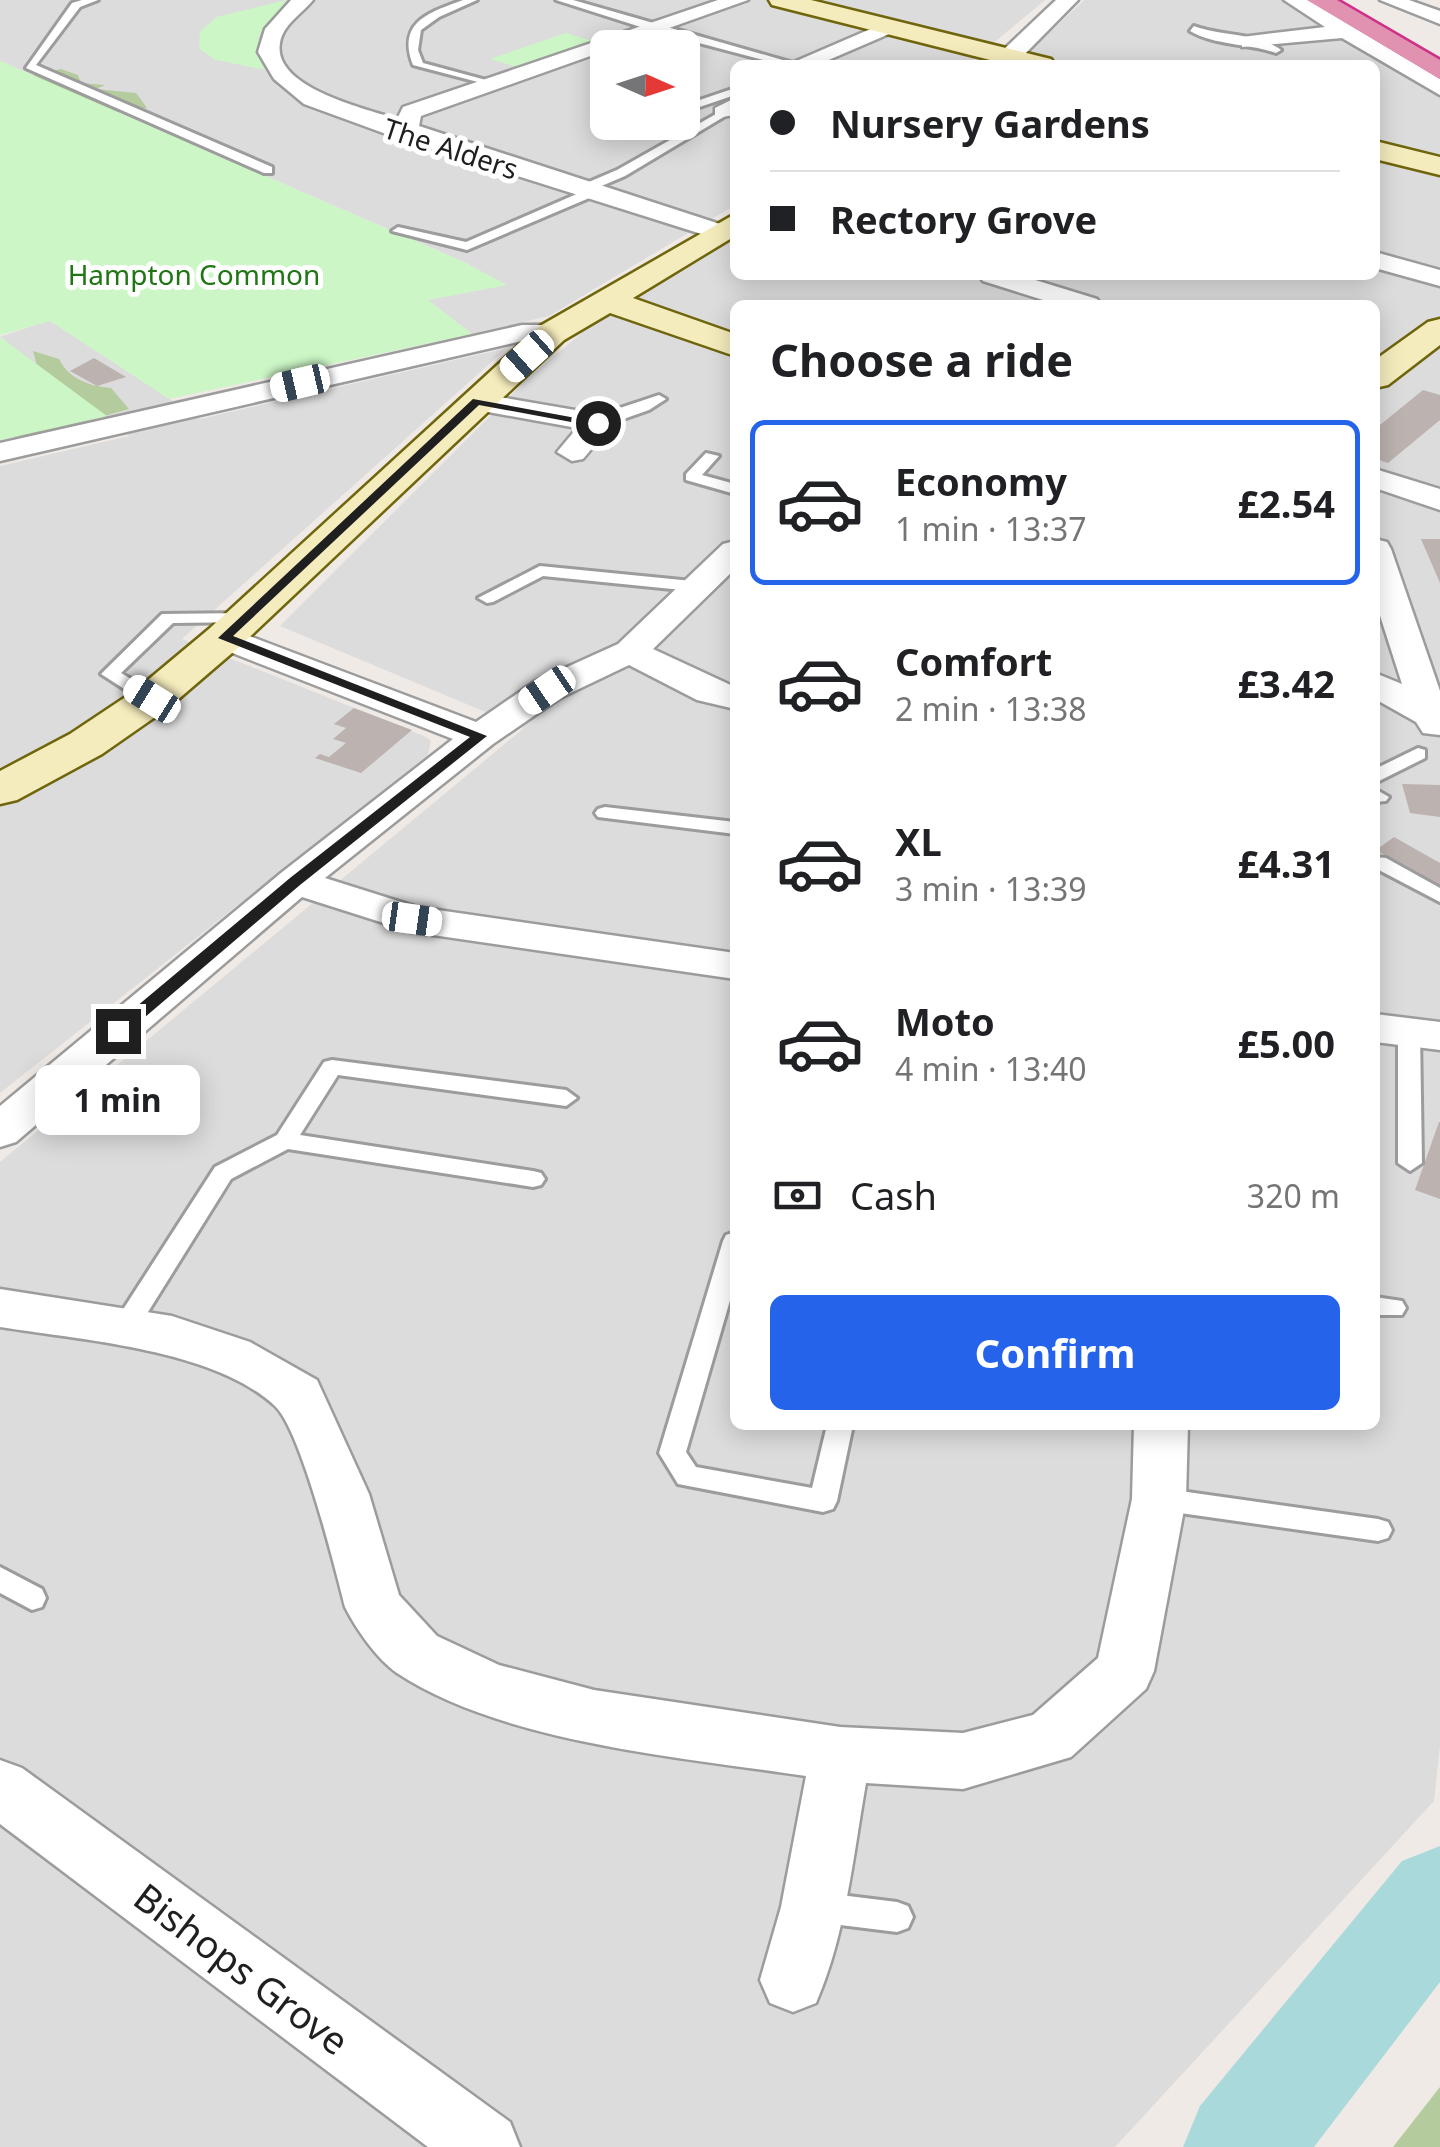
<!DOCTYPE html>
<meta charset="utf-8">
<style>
body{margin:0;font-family:"Noto Sans",sans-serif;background:#f6f6f6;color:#202124;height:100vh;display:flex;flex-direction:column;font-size:38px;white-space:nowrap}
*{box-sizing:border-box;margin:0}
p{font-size:32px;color:#757577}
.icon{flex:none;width:55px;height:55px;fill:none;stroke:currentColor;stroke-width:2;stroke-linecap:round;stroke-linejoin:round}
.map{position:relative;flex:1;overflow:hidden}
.side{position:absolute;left:730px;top:300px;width:650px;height:1130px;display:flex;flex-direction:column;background:#fff;border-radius:15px;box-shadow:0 5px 25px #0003}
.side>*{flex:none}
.top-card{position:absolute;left:730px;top:60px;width:650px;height:220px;border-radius:15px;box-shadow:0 5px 25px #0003;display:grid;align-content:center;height:220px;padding:0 40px;background:#fff}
.needle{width:65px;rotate:93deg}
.controls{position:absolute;left:590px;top:30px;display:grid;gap:20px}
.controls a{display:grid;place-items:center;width:110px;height:110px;border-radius:15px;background:#fff;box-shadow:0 5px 25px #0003;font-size:50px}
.end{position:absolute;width:45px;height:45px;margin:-22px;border:12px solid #1f1f1f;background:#fff;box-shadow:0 0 0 5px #fff}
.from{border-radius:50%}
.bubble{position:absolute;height:70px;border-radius:15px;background:#fff;box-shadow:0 5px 25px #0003;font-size:32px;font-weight:700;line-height:70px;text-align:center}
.car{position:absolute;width:30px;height:60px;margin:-30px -15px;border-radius:12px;box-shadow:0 0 8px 2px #0007;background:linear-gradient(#fff 24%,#345 0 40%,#fff 0 76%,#345 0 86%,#fff 0)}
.top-card b{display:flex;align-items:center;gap:35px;height:95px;font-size:38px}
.top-card b+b{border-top:2px solid #e0e0e0}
.top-card i{width:25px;height:25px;background:#202124}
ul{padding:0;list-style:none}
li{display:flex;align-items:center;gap:30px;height:165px;margin:0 20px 15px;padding:0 20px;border:5px solid transparent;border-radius:15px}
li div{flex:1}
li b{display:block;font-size:38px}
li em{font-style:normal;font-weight:700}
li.active{border-color:#2563eb}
li>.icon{width:90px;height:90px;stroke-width:1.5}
h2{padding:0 40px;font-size:45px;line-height:120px}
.pay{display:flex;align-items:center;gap:25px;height:110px;padding:0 40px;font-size:38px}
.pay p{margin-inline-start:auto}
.cta{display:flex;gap:20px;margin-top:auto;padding:20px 40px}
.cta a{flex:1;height:115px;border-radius:15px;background:#2563eb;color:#fff;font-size:40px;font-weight:700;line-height:115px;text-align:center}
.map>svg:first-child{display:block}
.residential{fill:#dddcdc;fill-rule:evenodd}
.forest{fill:#b4cb9d}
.park{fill:#ccf6c6}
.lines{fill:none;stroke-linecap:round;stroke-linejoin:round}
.river{fill:#a9d9da;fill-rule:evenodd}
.building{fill:#bcb2af}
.lane-casing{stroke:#9c9c9c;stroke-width:6}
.street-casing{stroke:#9c9c9c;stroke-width:5}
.secondary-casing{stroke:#6f650c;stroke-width:5}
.highway-casing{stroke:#cf3088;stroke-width:5}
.lane{fill:#fff;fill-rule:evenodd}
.street{fill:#fff;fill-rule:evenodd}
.secondary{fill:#f5ecbd;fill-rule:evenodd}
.highway{fill:#e192b1;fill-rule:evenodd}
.route{fill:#1f1f1f}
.labels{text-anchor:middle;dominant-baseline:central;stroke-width:10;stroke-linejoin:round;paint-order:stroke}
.far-street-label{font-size:28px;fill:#1f1f1f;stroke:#fff}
.far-park-label{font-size:28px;fill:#1f7613;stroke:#fff}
.near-street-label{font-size:38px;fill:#1f1f1f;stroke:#fff}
</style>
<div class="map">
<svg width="1440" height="2147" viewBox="0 0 1440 2147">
<rect width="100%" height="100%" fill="#efeae6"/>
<!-- residential -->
<g class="residential">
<path d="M0,0H1045L967,65H735V205L549,316L472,334L427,300L505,285L464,262L0,61ZM608,48H682V122H608Z"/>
<path d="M1084,0H1282L1440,96V1746L1434,1801L1115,2147H0V1162L524,728L280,626L525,381L583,332L735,239V275H1375V65H1015ZM735,305H1375V1425H735Z"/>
<path d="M50,320L200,419L507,348L182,639L424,736L431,741L428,755L0,1093V466L129,436L0,337Z"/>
</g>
<!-- forest -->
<g class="forest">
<path d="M61,69L78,75L81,83L105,85L96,89L136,93L147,108L102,115L31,76Z"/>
<path d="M33,351L59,359C69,379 89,386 111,388L129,409L30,437L2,436L0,442V429L39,373Z"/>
<path d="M1440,2087V2147H1393Z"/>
</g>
<!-- park -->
<g class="park">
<path d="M287,0L258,38L266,70L216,60L199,49L200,32L216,17Z"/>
<path d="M566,33L596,42L521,68L490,59Z"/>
<path d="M0,61L464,262L507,285L428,300L472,334L169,399L50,321L0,335Z"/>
<path d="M0,337L107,416L0,440Z"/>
</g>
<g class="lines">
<!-- river -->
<path class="river" d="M1440,1846V1982L1314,2147H1183L1200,2106L1402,1861Z"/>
</g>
<!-- building -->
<g class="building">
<path d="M94,358L126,377L97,386L70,371Z"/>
<path d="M1423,390L1440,395V420L1388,463L1375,459V429Z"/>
<path d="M1421,539H1440V583Z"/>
<path d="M354,708L412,730L361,773L315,758L320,754L329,757L346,743L333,739L346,728L334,724Z"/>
<path d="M1402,784L1440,785V817L1410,813Z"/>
<path d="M1394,837L1440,863V887L1376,850Z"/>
<path d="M1439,1122H1440V1199L1415,1190Z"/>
</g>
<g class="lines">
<defs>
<g id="lane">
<path d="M82,0H98L80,7L36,65L272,167V173H264L26,68L72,3Z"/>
<path d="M463,0H477L439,17L421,30L418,50L423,63L497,83V87L413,65C397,22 428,13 463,0Z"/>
<path d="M556,0H573L800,65H782L650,30Z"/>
<path d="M1194,26C1222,37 1257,32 1281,50L1276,53C1248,43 1216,46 1190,31Z"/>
<path d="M735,88V95L682,113V106Z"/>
<path d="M723,110L727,115L625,176L592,190L594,196L467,250L392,231L398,227L466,242L579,193L577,187L617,170Z"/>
<path d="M659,395L666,399L649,410L598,428L590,423L608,412Z"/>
<path d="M706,453L719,456L702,475L735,484V494L686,480V474Z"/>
<path d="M540,566L702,582L710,587L702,592L543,576L493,602L487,603L478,598Z"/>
<path d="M246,613L252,614V622L173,623L121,673L158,695V703H146L101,674L162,614Z"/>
<path d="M1418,748L1425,750V758L1375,783V769Z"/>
<path d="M1375,789L1389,797L1386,801L1375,802Z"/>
<path d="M605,807L735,822V834L598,817L595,813L598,809Z"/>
<path d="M1375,857L1386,858L1440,888V902L1375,868Z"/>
<path d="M1409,1025L1420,1032L1422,1163L1410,1171L1398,1163V1032Z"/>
<path d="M332,1060L566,1090L577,1098L566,1106L338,1075L300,1135L533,1171L541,1173L545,1179L541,1185L533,1187L288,1149L231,1179L133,1336L124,1339L115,1336L111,1329L115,1322L215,1167L277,1135L324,1062Z"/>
<path d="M735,1232V1283L686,1452L696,1467L812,1488L827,1425H853L837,1501L833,1509L823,1512L678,1484L659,1453L723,1241L726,1235Z"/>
<path d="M1375,1297L1402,1301L1406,1308L1402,1315H1375Z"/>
<path d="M1159,1488L1378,1519L1388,1522L1392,1530L1388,1538L1378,1541L1159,1510L1149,1507L1145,1499L1149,1491Z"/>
<path d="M0,1567L42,1589L46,1598L42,1607L32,1610L0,1593Z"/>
<path d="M816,1892L897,1902L908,1906L913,1917L908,1928L897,1932L816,1922L805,1918L800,1907L805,1896Z"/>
</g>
<g id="street">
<path d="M291,0H313C302,14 283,24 280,43C272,88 367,109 397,119L403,107L718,0H748L421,116L419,126L729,227L733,232L729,237H711L397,138L304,104L274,79L258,52L265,29Z"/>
<path d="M1056,0H1078L1017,62H1001V52Z"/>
<path d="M1284,0H1308L1440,79V95L1342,38L1242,47V37L1250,36L1325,27Z"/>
<path d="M1380,0H1409L1440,11V24Z"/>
<path d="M889,21L899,27L896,31L817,65H787Z"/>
<path d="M735,98V115L715,118V108Z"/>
<path d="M1375,252L1440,270V286L1375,268Z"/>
<path d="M979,275H1019L1097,299L1101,305H1059L983,281Z"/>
<path d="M522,325H552L566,333L552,341H522L0,461V443Z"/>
<path d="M476,393L598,414L613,423L583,459L572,461L557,452L577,428L466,408L461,402L466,396Z"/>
<path d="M1375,469L1440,489V510L1375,488Z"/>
<path d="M1375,539L1387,542L1391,549L1440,691V735L1423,733L1416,722L1375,699V673L1402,684L1375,600Z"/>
<path d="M735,541V569L653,649L735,687V709L697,700L629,665L560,698L493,744L325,878L417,907L735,953V979L412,932L302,897L16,1142L0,1147V1106L281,873L453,739L212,645L207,638L212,631H236L476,722L534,682L618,644L723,544Z"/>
<path d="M1375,1014L1440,1022V1050L1375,1042Z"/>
<path d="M0,1289L172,1316L250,1342L317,1380L369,1494L399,1595L437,1636L499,1665L594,1690L840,1727L963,1733L1033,1715L1098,1658L1132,1499L1134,1425H1188L1186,1499L1154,1671L1146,1689L1071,1757L963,1789L866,1783C853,1857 846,1934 816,2003L793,2012L770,2003L760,1980L781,1907L806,1776C681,1757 503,1743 397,1673C377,1659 356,1629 345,1607C335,1568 301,1430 275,1406C214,1349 81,1340 0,1327Z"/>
<path d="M0,1760L22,1768L510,2122L520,2147H428L0,1824Z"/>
</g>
<g id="secondary">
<path d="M769,0H811L1051,59L1055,65H1010L772,5Z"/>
<path d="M1375,141L1440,157V175L1375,159Z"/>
<path d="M735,214V236L633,298L735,334V356L610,313L564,340L239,647L168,708L102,754L17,800L0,804V771L70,734L136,690L209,629L540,326Z"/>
<path d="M1440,319V345L1388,385L1375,388V360L1428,322Z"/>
</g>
<path id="highway" d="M1307,0H1337L1440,60V79Z"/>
</defs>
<!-- lane casing -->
<use href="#lane" class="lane-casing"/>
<!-- street casing -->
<use href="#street" class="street-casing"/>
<!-- secondary casing -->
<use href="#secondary" class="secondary-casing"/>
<!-- highway casing -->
<use href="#highway" class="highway-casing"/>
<!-- lane -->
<use href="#lane" class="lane"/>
<!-- street -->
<use href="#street" class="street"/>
<!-- secondary -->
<use href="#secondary" class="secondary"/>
<!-- highway -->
<use href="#highway" class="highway"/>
</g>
<!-- route -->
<path class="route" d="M473,399L603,423L598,427L479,405L233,636L487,736L300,885L124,1035H112V1027L290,878L470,737L218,638Z"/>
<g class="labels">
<!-- far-street labels -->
<g class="far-street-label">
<text transform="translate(451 148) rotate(18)">The Alders</text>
</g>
<!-- far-park labels -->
<g class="far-park-label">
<text x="194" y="274">Hampton Common</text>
</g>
<!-- near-street labels -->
<g class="near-street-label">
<text transform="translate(242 1968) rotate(37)">Bishops Grove</text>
</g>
</g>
</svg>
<div class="controls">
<a><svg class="needle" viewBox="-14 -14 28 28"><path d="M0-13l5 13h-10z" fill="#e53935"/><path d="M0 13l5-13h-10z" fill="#757577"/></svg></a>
</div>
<i class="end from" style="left:598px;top:423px"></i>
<i class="end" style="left:118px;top:1031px"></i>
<div class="bubble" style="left:35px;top:1065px;width:165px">1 min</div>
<i class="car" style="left:527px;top:356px;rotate:228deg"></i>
<i class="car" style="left:300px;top:383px;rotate:257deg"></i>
<i class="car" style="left:547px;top:690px;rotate:236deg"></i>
<i class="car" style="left:152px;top:699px;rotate:302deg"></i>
<i class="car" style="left:412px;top:919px;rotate:98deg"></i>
<div class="top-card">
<b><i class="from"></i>Nursery Gardens</b>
<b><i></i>Rectory Grove</b>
</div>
<section class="side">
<h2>Choose a ride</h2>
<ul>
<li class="active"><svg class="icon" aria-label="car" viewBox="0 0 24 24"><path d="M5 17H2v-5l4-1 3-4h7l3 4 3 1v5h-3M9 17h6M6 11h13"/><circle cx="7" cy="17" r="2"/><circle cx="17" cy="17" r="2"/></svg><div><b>Economy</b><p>1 min · 13:37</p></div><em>£2.54</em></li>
<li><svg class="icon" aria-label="car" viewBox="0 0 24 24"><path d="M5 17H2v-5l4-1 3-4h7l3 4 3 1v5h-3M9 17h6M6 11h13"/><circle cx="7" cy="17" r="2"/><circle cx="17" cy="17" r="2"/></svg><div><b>Comfort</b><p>2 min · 13:38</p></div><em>£3.42</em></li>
<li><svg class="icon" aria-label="car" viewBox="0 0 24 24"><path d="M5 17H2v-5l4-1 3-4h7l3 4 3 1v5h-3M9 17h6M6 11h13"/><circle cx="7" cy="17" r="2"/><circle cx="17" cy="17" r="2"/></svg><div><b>XL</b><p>3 min · 13:39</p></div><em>£4.31</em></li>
<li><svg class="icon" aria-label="car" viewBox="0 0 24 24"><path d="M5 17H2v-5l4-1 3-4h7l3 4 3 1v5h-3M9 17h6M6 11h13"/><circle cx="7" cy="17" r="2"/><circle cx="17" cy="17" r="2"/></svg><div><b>Moto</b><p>4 min · 13:40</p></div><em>£5.00</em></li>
</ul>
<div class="pay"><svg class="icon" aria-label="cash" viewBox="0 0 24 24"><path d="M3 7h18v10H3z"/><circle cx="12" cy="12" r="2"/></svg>Cash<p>320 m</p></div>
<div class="cta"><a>Confirm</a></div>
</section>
</div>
